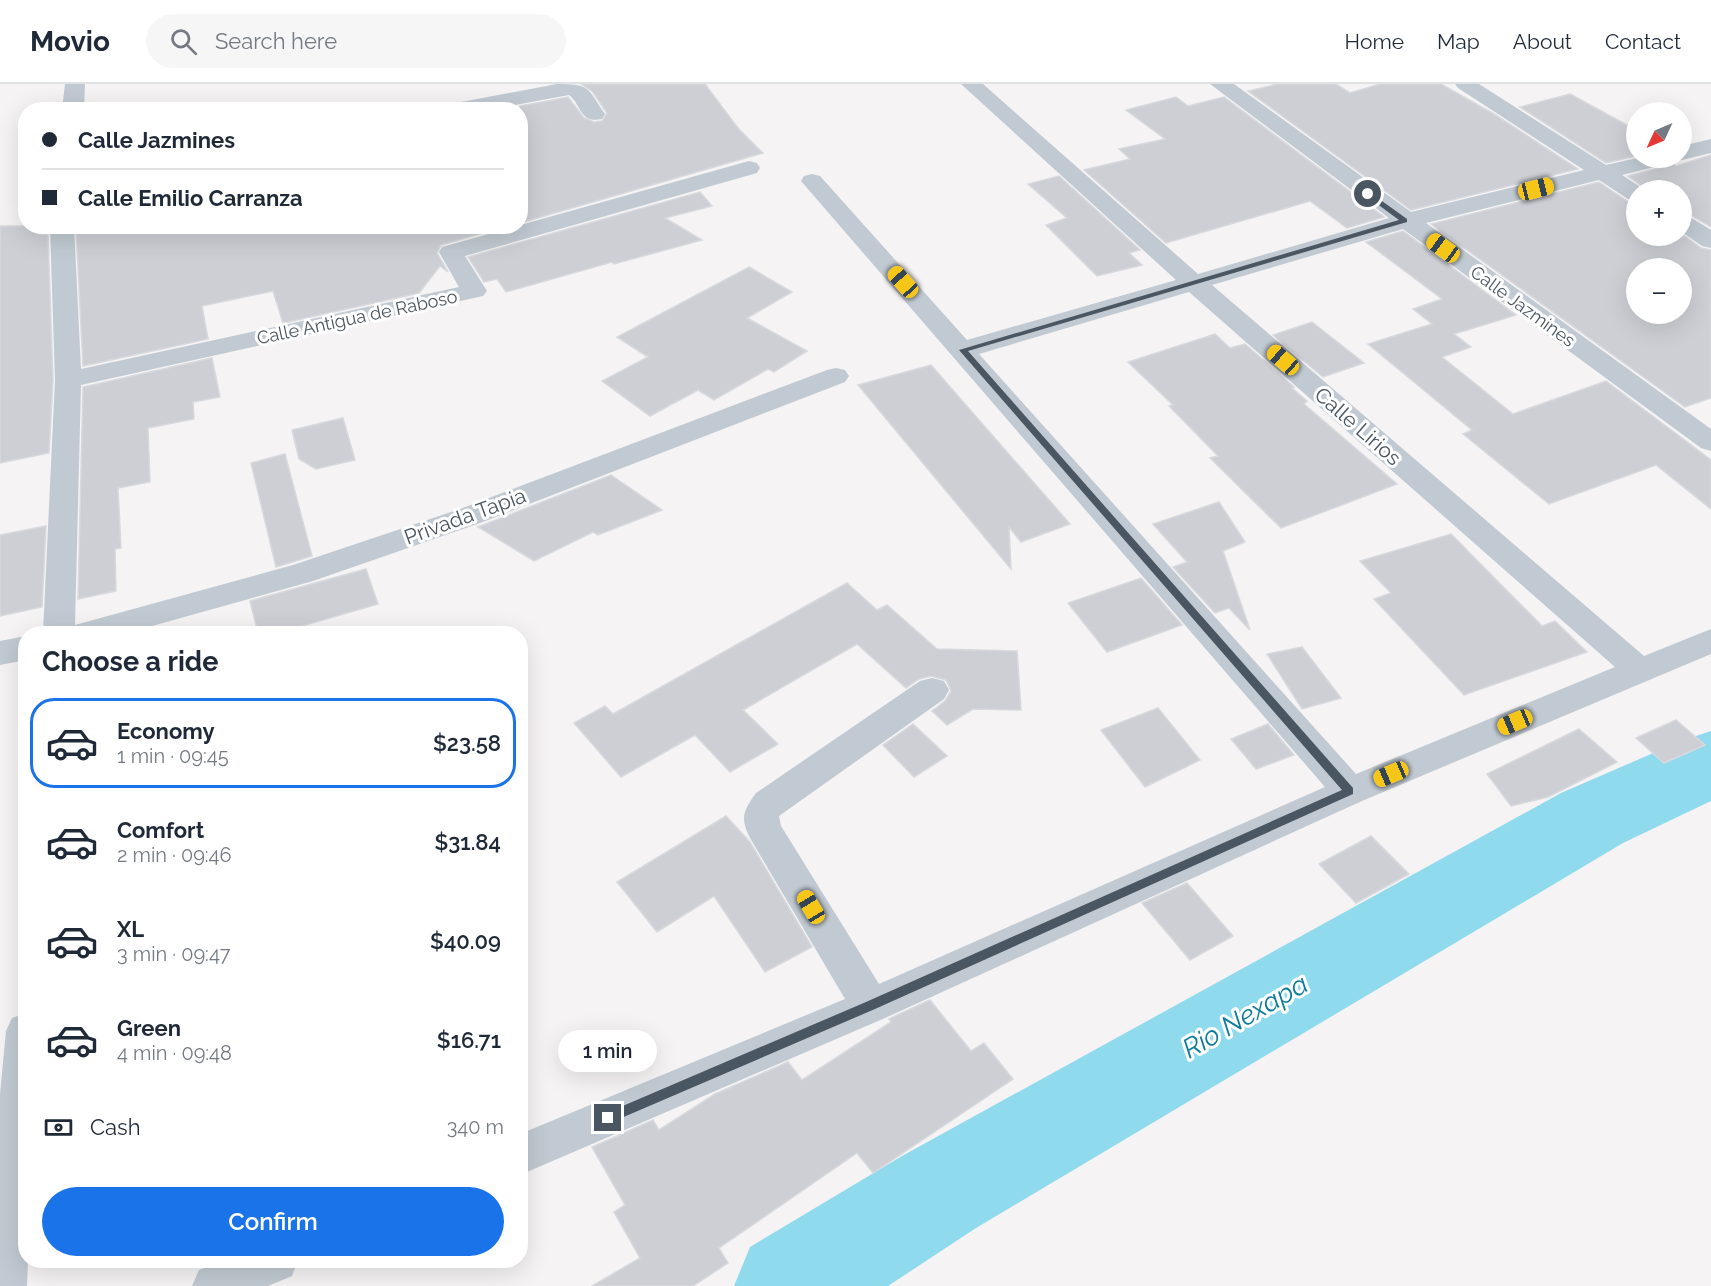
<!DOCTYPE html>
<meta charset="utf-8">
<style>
body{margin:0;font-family:Raleway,sans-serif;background:#f6f6f7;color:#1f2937;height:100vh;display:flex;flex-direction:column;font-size:22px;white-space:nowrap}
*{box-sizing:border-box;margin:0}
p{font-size:20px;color:#747a83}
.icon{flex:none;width:33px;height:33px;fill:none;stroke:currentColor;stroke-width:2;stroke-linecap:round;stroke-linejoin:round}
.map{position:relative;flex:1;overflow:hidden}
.panel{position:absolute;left:18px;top:542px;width:510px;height:642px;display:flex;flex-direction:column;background:#fff;border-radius:24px;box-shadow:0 6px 24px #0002}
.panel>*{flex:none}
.guide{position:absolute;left:18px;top:18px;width:510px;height:132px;border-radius:24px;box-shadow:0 6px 24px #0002;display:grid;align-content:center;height:132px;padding:0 24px;background:#fff}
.needle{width:39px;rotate:226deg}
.tools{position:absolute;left:1626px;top:18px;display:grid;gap:12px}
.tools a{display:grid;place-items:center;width:66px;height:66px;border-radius:50%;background:#fff;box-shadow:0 6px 24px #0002;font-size:30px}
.end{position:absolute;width:27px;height:27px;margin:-14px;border:8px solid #4a5661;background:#fff;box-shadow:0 0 0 3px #fff}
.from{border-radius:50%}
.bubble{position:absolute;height:42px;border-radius:21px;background:#fff;box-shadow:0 6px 24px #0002;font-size:20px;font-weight:600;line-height:42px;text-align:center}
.car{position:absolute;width:18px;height:36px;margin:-18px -9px;border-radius:8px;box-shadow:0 0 4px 2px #0007;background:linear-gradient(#f5c518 24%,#345 0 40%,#f5c518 0 76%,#345 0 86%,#f5c518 0)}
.guide b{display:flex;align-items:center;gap:21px;height:57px;font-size:22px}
.guide b+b{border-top:2px solid #e0e1e3}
.guide i{width:15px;height:15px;background:#1f2937}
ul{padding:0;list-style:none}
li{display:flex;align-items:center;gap:18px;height:90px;margin:0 12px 9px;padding:0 12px;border:3px solid transparent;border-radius:24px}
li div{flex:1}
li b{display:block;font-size:22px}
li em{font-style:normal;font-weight:600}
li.active{border-color:#1a73e8}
li>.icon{width:54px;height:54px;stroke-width:1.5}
h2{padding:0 24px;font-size:27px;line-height:72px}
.pay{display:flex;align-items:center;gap:15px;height:66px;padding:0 24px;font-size:22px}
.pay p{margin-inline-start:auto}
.primary-button{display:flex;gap:12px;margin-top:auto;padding:12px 24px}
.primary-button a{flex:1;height:69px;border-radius:36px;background:#1a73e8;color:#fff;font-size:24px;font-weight:600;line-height:69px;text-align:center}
header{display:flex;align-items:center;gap:36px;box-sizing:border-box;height:84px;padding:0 30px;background:#fff;border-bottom:2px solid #e0e1e3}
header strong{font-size:28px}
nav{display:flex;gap:33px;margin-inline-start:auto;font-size:21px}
.search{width:420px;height:54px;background:#f6f6f7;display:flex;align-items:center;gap:15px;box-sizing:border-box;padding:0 21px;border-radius:33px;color:#747a83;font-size:22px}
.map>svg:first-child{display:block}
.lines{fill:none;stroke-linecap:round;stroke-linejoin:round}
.river{fill:#90daee;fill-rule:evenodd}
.building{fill:#cdcfd5;stroke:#d7d9de;stroke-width:1.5;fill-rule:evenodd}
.minor{fill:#c1cad2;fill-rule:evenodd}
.route{fill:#4a5661}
.labels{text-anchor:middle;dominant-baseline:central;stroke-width:6;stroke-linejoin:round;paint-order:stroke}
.far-street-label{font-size:18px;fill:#4a5661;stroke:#fff}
.street-label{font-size:21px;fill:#4a5661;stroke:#fff}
.near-water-label{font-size:27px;font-style:italic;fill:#0c7c9b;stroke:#fff}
</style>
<header>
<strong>Movio</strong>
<div class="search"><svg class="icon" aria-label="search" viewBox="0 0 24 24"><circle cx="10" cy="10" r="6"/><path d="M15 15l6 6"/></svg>Search here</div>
<nav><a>Home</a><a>Map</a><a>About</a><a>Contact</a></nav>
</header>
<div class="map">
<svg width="1711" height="1202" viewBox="0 0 1711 1202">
<rect width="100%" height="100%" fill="#f5f3f3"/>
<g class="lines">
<!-- river -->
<path class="river" d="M1711,647V717L1623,759L976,1144L888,1202H734L750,1163L902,1072L1561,709L1681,657Z"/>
</g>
<!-- building -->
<g class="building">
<path d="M581,0H705L738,44L763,69L520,139V22L568,13L584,34L594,38L602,37L607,29L592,7Z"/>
<path d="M1278,0H1336L1350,9L1380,0H1441L1494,30L1578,85L1411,126L1248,7Z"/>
<path d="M1570,10L1636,46V72L1606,79L1520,23Z"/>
<path d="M1176,13L1188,22L1224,13L1384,133L1347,144L1310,117L1166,159L1084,86L1130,75L1119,65L1165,55L1126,26Z"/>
<path d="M1711,71V143L1691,131L1682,129V106H1647L1628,92L1673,80L1676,82Z"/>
<path d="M1059,92L1140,166L1129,169L1142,181L1097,192L1046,141L1067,134L1028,100Z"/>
<path d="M1599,98L1627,117L1636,119V152L1682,150L1701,164L1711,166V314L1685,323L1431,140ZM1636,184H1682V230H1636Z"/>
<path d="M700,108L712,122L665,134L702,156L614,180L612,178L506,208L497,195L484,198L468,173Z"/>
<path d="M0,142H38V150L48,151L53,296L49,369L0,379Z"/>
<path d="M90,142H507L441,161L437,169L448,188L440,182L419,209L283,239L273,207L202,222L208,255L83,282L76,145Z"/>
<path d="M1403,147L1516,231L1454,250L1471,263L1442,273L1513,330L1606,297L1711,376V425L1656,381L1549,420L1463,350L1472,346L1368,260L1432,240L1413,225L1442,215L1366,158Z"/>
<path d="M749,183L792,208L747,234L807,267L774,288L768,285L714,316L698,306L650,332L602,297L648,273L617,253Z"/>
<path d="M1312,238L1364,279L1323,293L1273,251Z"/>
<path d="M1215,250L1230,264L1245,260L1294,303L1292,304L1307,317L1304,320L1397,400L1281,444L1210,374L1218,372L1169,322L1173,321L1128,278Z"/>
<path d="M212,274L220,313L193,318L194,335L148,344L150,398L118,404L121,464L115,465L116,507L78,515L83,303Z"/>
<path d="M931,281L1070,440L1021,458L1009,443L1011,485L858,301Z"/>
<path d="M343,334L355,376L316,385L299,375L292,346Z"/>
<path d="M285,370L312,472L276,483L251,379Z"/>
<path d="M611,391L662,426L598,451L593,448L534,477L478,443Z"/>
<path d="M1219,418L1245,458L1223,467L1250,546L1229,524L1215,529L1173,483L1187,478L1153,440Z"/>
<path d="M46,442L42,523L0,532V451Z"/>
<path d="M1451,450L1542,542L1555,537L1587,568L1464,611L1374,515L1391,509L1360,477Z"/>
<path d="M366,485L378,520L278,549H258L250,517Z"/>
<path d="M1141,494L1182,541L1107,568L1068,519Z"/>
<path d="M847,499L877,526L887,521L937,565L1017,567L1021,626L973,625L947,641L932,627L945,617L951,607L946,596L931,592L919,595L906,604L857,560L743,626L778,660L730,688L695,651L621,693L574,639L605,622L613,630Z"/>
<path d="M1302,563L1341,614L1302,625L1267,570Z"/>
<path d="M1158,624L1200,676L1145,703L1101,646Z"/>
<path d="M1676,636L1705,661L1664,679L1636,654Z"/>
<path d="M913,640L947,672L914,693L883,661Z"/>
<path d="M1268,640L1294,671L1256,685L1231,655Z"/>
<path d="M1579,645L1617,678L1548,713L1511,722L1487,690Z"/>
<path d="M726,732L750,758L812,863L765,888L714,812L657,848L617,798Z"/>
<path d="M1371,752L1409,790L1356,819L1319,780Z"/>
<path d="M1187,799L1233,852L1190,876L1142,819Z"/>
<path d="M930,916L971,967L984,959L1013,995L873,1089L857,1069L719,1164L728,1179L693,1202H592L640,1174L614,1128L625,1121L592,1063L653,1036L659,1046L715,1010L788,978L802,996L891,938L889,935L893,933Z"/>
</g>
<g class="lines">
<!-- minor -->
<g class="minor">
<path d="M65,0H85L84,26H62Z"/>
<path d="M557,0C591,0 587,4 605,30L602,35C579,40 582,21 569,11L488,26H441L443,21L451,20Z"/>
<path d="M961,0H983L1198,190L1389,134L1210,0H1234L1411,128L1584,86L1458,4L1455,0H1479L1606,81L1637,74H1674L1671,79L1622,91L1645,106H1636V117L1628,115L1599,96L1426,139L1711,345V367L1701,364L1403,145L1212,201L1644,572L1711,545V570L1362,717L885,934L520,1091V1050L845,915L750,754C740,734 743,727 756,709L920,597L932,594L944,597L949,606L944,615L779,732L781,742L879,900L1325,703L801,97L804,92L812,90L820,92L967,256L1176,196ZM1189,208L1615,583L1356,690L979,270Z"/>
<path d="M1711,55V69L1682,76L1674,74H1682V62Z"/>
<path d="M749,77L757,79L760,84L757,89L465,172L487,207L483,212L81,301L75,541L293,481L460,425L827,286L836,284L845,286L849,292L845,298L480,439L313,497L127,549H43L55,296L50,142H74L81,285L459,203L439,168L442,163Z"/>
<path d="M1682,131L1690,133L1711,146V164L1702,162L1682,148Z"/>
<path d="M26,552V576L0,581V557Z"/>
<path d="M26,929V1176H28L27,1202H0V1010L6,947L12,934Z"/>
<path d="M223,1176H298L292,1192L268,1202H192L199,1186Z"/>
</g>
</g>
<!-- route -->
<path class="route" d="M1368,107L1407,135V138L968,267L1353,704V710L875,925L612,1038H604L602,1034L604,1030L866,918L1342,706L959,266L1399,136L1365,111Z"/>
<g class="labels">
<!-- far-street labels -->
<g class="far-street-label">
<text transform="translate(1523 222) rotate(36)">Calle Jazmines</text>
<text transform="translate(357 233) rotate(-12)">Calle Antigua de Raboso</text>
</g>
<!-- street labels -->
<g class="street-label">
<text transform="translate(1358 342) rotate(41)">Calle Lirios</text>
<text transform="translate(465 432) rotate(-20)">Privada Tapia</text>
</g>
<!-- near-water labels -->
<g class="near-water-label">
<text transform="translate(1245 932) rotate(-30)">Rio Nexapa</text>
</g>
</g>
</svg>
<div class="tools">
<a><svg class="needle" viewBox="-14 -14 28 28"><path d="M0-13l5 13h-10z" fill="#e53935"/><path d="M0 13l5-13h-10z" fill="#747a83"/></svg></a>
<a>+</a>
<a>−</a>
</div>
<i class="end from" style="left:1368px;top:110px"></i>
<i class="end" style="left:608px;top:1034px"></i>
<div class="bubble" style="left:558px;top:946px;width:99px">1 min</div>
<i class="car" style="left:1536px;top:105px;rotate:76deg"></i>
<i class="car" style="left:1443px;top:164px;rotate:306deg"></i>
<i class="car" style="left:903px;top:198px;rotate:318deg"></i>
<i class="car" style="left:1283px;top:276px;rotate:311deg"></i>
<i class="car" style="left:1515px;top:638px;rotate:247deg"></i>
<i class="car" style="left:1391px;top:690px;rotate:247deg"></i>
<i class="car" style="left:811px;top:823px;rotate:329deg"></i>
<div class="guide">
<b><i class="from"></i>Calle Jazmines</b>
<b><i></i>Calle Emilio Carranza</b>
</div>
<section class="panel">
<h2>Choose a ride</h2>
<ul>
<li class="active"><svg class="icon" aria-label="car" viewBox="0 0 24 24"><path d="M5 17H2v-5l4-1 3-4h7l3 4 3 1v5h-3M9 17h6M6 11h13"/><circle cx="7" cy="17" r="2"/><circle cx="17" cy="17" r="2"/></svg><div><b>Economy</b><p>1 min · 09:45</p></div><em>$23.58</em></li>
<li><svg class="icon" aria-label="car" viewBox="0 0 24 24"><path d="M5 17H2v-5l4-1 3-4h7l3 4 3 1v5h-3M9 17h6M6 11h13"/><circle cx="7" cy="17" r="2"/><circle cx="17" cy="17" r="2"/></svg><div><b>Comfort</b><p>2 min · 09:46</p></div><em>$31.84</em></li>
<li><svg class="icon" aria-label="car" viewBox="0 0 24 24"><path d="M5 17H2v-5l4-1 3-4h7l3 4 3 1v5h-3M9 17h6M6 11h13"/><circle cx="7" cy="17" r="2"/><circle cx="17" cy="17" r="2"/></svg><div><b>XL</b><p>3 min · 09:47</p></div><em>$40.09</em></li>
<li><svg class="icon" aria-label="car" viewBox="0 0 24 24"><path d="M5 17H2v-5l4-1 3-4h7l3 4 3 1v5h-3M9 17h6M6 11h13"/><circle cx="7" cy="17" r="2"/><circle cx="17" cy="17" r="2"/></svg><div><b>Green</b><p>4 min · 09:48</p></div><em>$16.71</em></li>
</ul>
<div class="pay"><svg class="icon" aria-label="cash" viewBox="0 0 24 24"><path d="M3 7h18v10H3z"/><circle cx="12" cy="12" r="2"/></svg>Cash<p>340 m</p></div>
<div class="primary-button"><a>Confirm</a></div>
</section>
</div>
